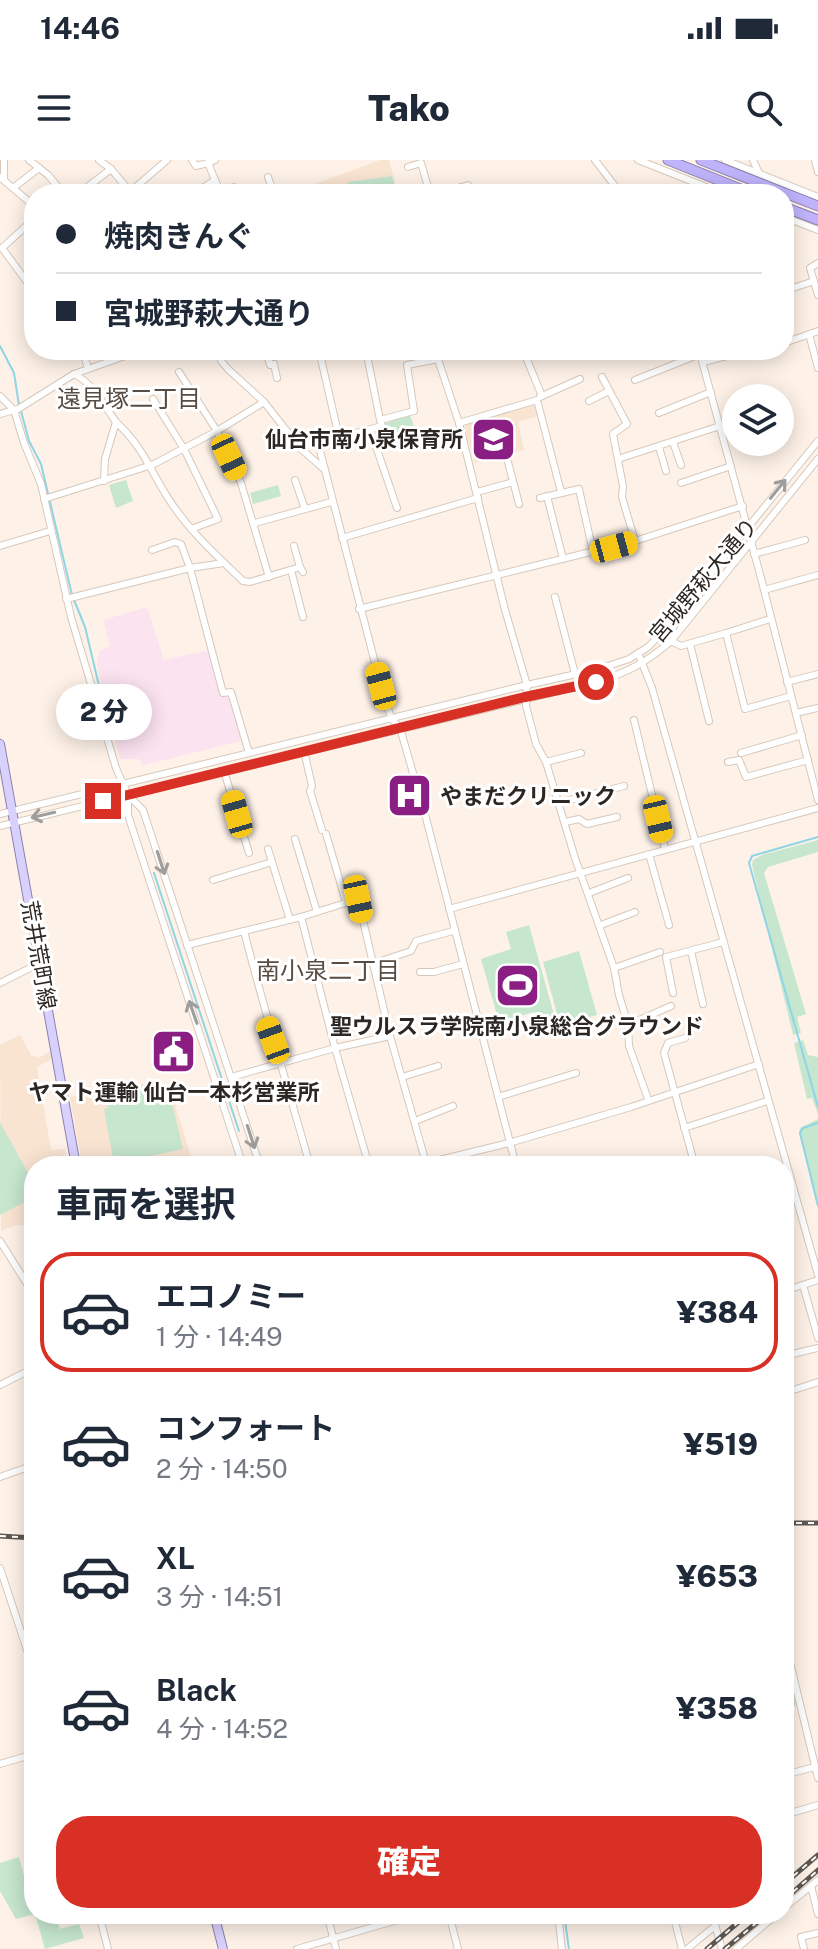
<!DOCTYPE html>
<html lang="ja">
<meta charset="utf-8">
<style>
body{margin:0;font-family:"Public Sans","Noto Sans JP",sans-serif;background:#f6f6f7;color:#1f2937;height:100vh;display:flex;flex-direction:column;font-size:30px;white-space:nowrap}
*{box-sizing:border-box;margin:0}
p{font-size:26px;color:#747a83}
.icon{flex:none;width:44px;height:44px;fill:none;stroke:currentColor;stroke-width:2;stroke-linecap:round;stroke-linejoin:round}
.map{position:relative;flex:1;overflow:hidden}
.sheet{position:absolute;left:24px;top:996px;width:770px;height:768px;display:flex;flex-direction:column;background:#fff;border-radius:32px;box-shadow:0 4px 20px #0003}
.sheet>*{flex:none}
.top-card{position:absolute;left:24px;top:24px;width:770px;height:176px;border-radius:32px;box-shadow:0 4px 20px #0003;display:grid;align-content:center;height:176px;padding:0 32px;background:#fff}
.controls{position:absolute;left:722px;top:224px;display:grid;gap:16px}
.controls a{display:grid;place-items:center;width:72px;height:72px;border-radius:50%;background:#fff;box-shadow:0 4px 20px #0003;font-size:40px}
.end{position:absolute;width:36px;height:36px;margin:-18px;border:10px solid #d93025;background:#fff;box-shadow:0 0 0 4px #fff}
.from{border-radius:50%}
.bubble{position:absolute;height:56px;border-radius:28px;background:#fff;box-shadow:0 4px 20px #0003;font-size:26px;font-weight:800;line-height:56px;text-align:center}
.car{position:absolute;width:24px;height:48px;margin:-24px -12px;border-radius:10px;box-shadow:0 0 6px 2px #0007;background:linear-gradient(#f5c518 24%,#345 0 40%,#f5c518 0 76%,#345 0 86%,#f5c518 0)}
.top-card b{display:flex;align-items:center;gap:28px;height:76px;font-size:30px}
.top-card b+b{border-top:2px solid #e0e1e3}
.top-card i{width:20px;height:20px;background:#1f2937}
ul{padding:0;list-style:none}
li{display:flex;align-items:center;gap:24px;height:120px;margin:0 16px 12px;padding:0 16px;border:4px solid transparent;border-radius:32px}
li div{flex:1}
li b{display:block;font-size:30px}
li em{font-style:normal;font-weight:800}
li.current{border-color:#d93025}
li>.icon{width:72px;height:72px;stroke-width:1.5}
h2{padding:0 32px;font-size:36px;line-height:96px}
.button{display:flex;gap:16px;margin-top:auto;padding:16px 32px}
.button a{flex:1;height:92px;border-radius:32px;background:#d93025;color:#fff;font-size:32px;font-weight:800;line-height:92px;text-align:center}
.status{display:flex;justify-content:space-between;align-items:center;height:56px;padding:0 40px;background:#fff;direction:ltr}
.status svg{height:22px;fill:currentColor}
header{display:flex;justify-content:space-between;align-items:center;height:104px;padding:0 32px;background:#fff;font-size:36px;font-weight:800}
.map>svg:first-child{display:block}
.commercial{fill:#fbe3ef}
.built{fill:#f9e4d2}
.green{fill:#c6e6ce}
.lines{fill:none;stroke-linecap:round;stroke-linejoin:round}
.stream{stroke:#8ed5e6;stroke-width:2}
.minor-casing{stroke:#d6c8bc;stroke-width:8}
.major-casing{stroke:#8c82af;stroke-width:10}
.highway-casing{stroke:#8c82af;stroke-width:11}
.minor{stroke:#fff;stroke-width:6}
.major{stroke:#d9d1fd;stroke-width:8}
.highway{stroke:#bfb3fb;stroke-width:9}
.rail-casing{stroke:#5e5751;stroke-width:5}
.rail{stroke:#fff;stroke-width:2;stroke-dasharray:6;stroke-linecap:butt}
.oneway{stroke:#a09e9c}
.route{stroke:#d93025;stroke-width:10}
.labels{text-anchor:middle;dominant-baseline:central;stroke-width:6;stroke-linejoin:round;paint-order:stroke}
.poi-label{font-size:22px;font-weight:bold;fill:#2c2722;stroke:#fff}
.street-label{font-size:22px;fill:#2c2722;stroke:#fff}
.neighbourhood-label{font-size:24px;fill:#594d43;stroke:#fff}
</style>
<div class="status"><b>14:46</b><svg viewBox="0 0 49 12"><path d="M0 12V9h3v3zM5 12V6h3v6zM10 12V3h3v9zM15 12V0h3v12zM26 1h20v11H26zM47 4h2v5h-2z"/></svg></div>
<header><svg class="icon" aria-label="menu" viewBox="0 0 24 24"><path d="M4 6h16M4 12h16M4 18h16"/></svg>Tako<svg class="icon" aria-label="search" viewBox="0 0 24 24"><circle cx="10" cy="10" r="6"/><path d="M15 15l6 6"/></svg></header>
<div class="map">
<svg width="818" height="1789" viewBox="0 0 818 1789">
<rect width="100%" height="100%" fill="#fef2e8"/>
<!-- commercial -->
<path class="commercial" d="M147,447L164,500L209,490L222,536L229,535L241,581L144,605L138,599H120L97,506L99,491L110,486L103,460Z"/>
<!-- built -->
<g class="built">
<path d="M380,0H389L398,34H299V30Z"/>
<path d="M531,245L535,247L538,256L518,262L524,290L475,303L464,269L466,265Z"/>
<path d="M20,875L32,897L36,895L37,898L51,891L52,899L37,907L51,990L65,989L66,997L53,1000L54,1006H34V1066L16,1065L1,1071L0,885Z"/>
<path d="M154,922L158,934L169,932L174,941L194,1006H82L70,937Z"/>
</g>
<!-- green -->
<g class="green">
<path d="M392,16L397,34H349L348,22Z"/>
<path d="M407,255L411,257L417,277L393,285L384,264Z"/>
<path d="M126,320L133,341L116,348L109,325Z"/>
<path d="M278,325L281,336L253,344L250,333Z"/>
<path d="M818,680V692L768,707L764,713L806,854L797,857L801,873L793,875L752,705L753,700L762,695Z"/>
<path d="M529,765L556,862L541,867L534,852L499,862L481,799L511,789L506,772Z"/>
<path d="M579,791L597,855L560,865L543,802Z"/>
<path d="M803,880L808,895L818,897V954L812,938L807,939L794,883Z"/>
<path d="M153,924L156,936L166,935L171,939L183,989L114,1004L104,949L108,948L106,938L130,933L129,928Z"/>
<path d="M818,959V1043L799,973L800,968Z"/>
<path d="M0,962L34,1024V1037L0,1055Z"/>
<path d="M789,1524L793,1525L797,1542L795,1546L784,1549V1525Z"/>
<path d="M19,1697L29,1735L34,1734V1754H55L60,1769L79,1764L84,1778L45,1789L35,1754L16,1759L0,1731V1703Z"/>
</g>
<g class="lines">
<!-- stream -->
<g class="stream">
<path d="M0,186L14,213L19,245"/>
<path d="M21,251L29,281L41,304L72,435L85,467L107,559"/>
<path d="M818,677L752,696L749,703L818,947"/>
<path d="M154,713L239,971"/>
<path d="M818,963L803,968L800,973L818,1046"/>
<path d="M564,1754L569,1789"/>
</g>
<defs>
<g id="minor">
<path d="M4,0V20"/>
<path d="M29,0L48,15L64,34L82,31L111,9"/>
<path d="M99,0L111,9L132,34"/>
<path d="M192,0L196,6L208,3"/>
<path d="M215,0L208,3L220,32L234,27"/>
<path d="M595,0L621,34"/>
<path d="M638,0L724,34"/>
<path d="M725,0L818,37"/>
<path d="M753,0L759,13"/>
<path d="M815,0L818,12"/>
<path d="M408,7L421,3L430,34"/>
<path d="M0,17L34,46"/>
<path d="M268,17L274,34"/>
<path d="M13,28L39,8"/>
<path d="M130,32L167,0"/>
<path d="M193,34L215,20"/>
<path d="M438,34L468,25L470,34"/>
<path d="M784,57L818,70"/>
<path d="M784,92L789,91"/>
<path d="M818,103L810,108L818,135"/>
<path d="M27,122L2,88L34,59"/>
<path d="M784,131L814,121"/>
<path d="M809,174L818,208"/>
<path d="M784,183L818,171"/>
<path d="M82,190L88,208"/>
<path d="M220,190L221,201L229,210L264,242L301,289L324,309"/>
<path d="M237,190V192L249,190"/>
<path d="M266,190L270,205L274,204L277,218"/>
<path d="M319,190L339,277"/>
<path d="M366,190L380,260"/>
<path d="M435,190L459,263L505,450L527,525L526,546L536,584L546,602L575,698L614,808L619,835L628,865L629,886L648,939"/>
<path d="M523,190L542,236"/>
<path d="M699,190L761,418L818,640"/>
<path d="M603,193L613,190"/>
<path d="M438,199L407,205L414,251L380,260L382,266L318,283L381,526L391,558L400,568L426,658L516,1006"/>
<path d="M703,202L750,190"/>
<path d="M74,214C93,223 104,245 116,262"/>
<path d="M602,217L627,264L613,274L623,326L622,337L635,381"/>
<path d="M635,220L700,194"/>
<path d="M0,236L14,250L24,283L41,324L71,457L116,608L128,635V655L243,1006"/>
<path d="M540,237L580,219"/>
<path d="M153,239L184,289L218,359L191,369"/>
<path d="M589,241L609,231"/>
<path d="M264,242L217,271L241,323L269,417"/>
<path d="M659,253L711,232"/>
<path d="M0,254L18,249L74,214L142,190"/>
<path d="M459,263L537,240L561,332"/>
<path d="M370,269L397,348"/>
<path d="M673,282L681,305"/>
<path d="M659,287L666,311"/>
<path d="M618,299L720,266"/>
<path d="M508,302L519,344"/>
<path d="M295,320L305,349"/>
<path d="M104,321L105,299L116,262C143,287 149,308 168,338C189,371 216,395 243,421L250,422L300,407L303,412"/>
<path d="M681,323L731,306"/>
<path d="M477,332L513,322"/>
<path d="M547,336L563,399"/>
<path d="M540,338L579,329L593,392"/>
<path d="M44,339L152,305L217,271L179,212"/>
<path d="M255,363L331,342"/>
<path d="M342,378L478,338"/>
<path d="M0,386L50,371"/>
<path d="M294,386L300,407"/>
<path d="M152,390L175,382L181,384L190,408L223,533L231,532L249,593"/>
<path d="M754,394L805,380"/>
<path d="M291,410L303,457"/>
<path d="M764,430L818,415"/>
<path d="M555,437L575,514"/>
<path d="M66,439L190,408L224,403"/>
<path d="M359,449L635,381L743,346"/>
<path d="M770,459L726,473L745,549L791,536"/>
<path d="M671,481L681,486L726,473"/>
<path d="M690,484L709,561"/>
<path d="M638,493L652,528L818,1115"/>
<path d="M787,522L818,514"/>
<path d="M796,553L818,548"/>
<path d="M634,560L665,689"/>
<path d="M304,591L312,626L310,631L322,670"/>
<path d="M741,593L802,575"/>
<path d="M546,602L581,593"/>
<path d="M728,602L739,600L746,617L808,600"/>
<path d="M224,611L249,693"/>
<path d="M128,635L143,650L260,1006"/>
<path d="M558,643L624,626"/>
<path d="M0,654L527,525L599,509L629,499L648,487L663,472L818,281"/>
<path d="M565,662L579,659L587,664L617,657"/>
<path d="M0,666L596,522C627,513 647,502 671,481L818,299"/>
<path d="M326,674L346,742"/>
<path d="M295,679L317,752"/>
<path d="M268,689L290,760"/>
<path d="M649,694L669,765"/>
<path d="M213,720L272,702"/>
<path d="M589,733L628,718"/>
<path d="M449,749L818,648"/>
<path d="M301,757L335,888L390,876"/>
<path d="M601,765L635,752"/>
<path d="M244,771C264,850 288,927 310,1006"/>
<path d="M187,785L301,757L358,739L390,876L426,1003"/>
<path d="M691,791L703,844"/>
<path d="M372,804L411,791L416,781L453,771"/>
<path d="M614,808L660,792"/>
<path d="M420,812H434L463,804"/>
<path d="M0,823L40,803"/>
<path d="M673,833L666,797L723,782"/>
<path d="M628,865L671,846"/>
<path d="M685,878L668,883L664,893L695,1006"/>
<path d="M231,917L335,888L369,1006"/>
<path d="M402,917L438,906"/>
<path d="M498,937L576,913"/>
<path d="M415,961L453,946"/>
<path d="M684,968L767,941"/>
<path d="M415,1006L509,983L631,947L759,904"/>
<path d="M0,1081L34,1135"/>
<path d="M803,1125L818,1178"/>
<path d="M784,1131L818,1120"/>
<path d="M784,1196L818,1188"/>
<path d="M0,1225L34,1208"/>
<path d="M784,1233L818,1222"/>
<path d="M0,1317L34,1305"/>
<path d="M0,1408L28,1493L32,1556L29,1580L33,1595"/>
<path d="M784,1478L818,1618"/>
<path d="M0,1604L34,1594"/>
<path d="M784,1615L815,1607"/>
<path d="M784,1655L818,1645"/>
<path d="M811,1726L818,1754"/>
<path d="M784,1748L818,1720"/>
<path d="M99,1754L108,1789"/>
<path d="M327,1754L336,1789"/>
<path d="M449,1754L458,1789"/>
<path d="M558,1754L562,1789"/>
<path d="M673,1754L682,1789"/>
<path d="M712,1754L722,1789"/>
<path d="M297,1789L418,1754"/>
<path d="M687,1789L715,1766"/>
<path d="M736,1789L777,1754"/>
<path d="M804,1789L801,1777L818,1773"/>
</g>
<g id="major">
<path d="M0,584L76,1006"/>
<path d="M214,1754L223,1789"/>
</g>
<g id="highway">
<path d="M668,0L753,34"/>
<path d="M701,0L818,46"/>
<path d="M784,47L818,60"/>
</g>
</defs>
<!-- minor casing -->
<use href="#minor" class="minor-casing"/>
<!-- major casing -->
<use href="#major" class="major-casing"/>
<!-- highway casing -->
<use href="#highway" class="highway-casing"/>
<!-- minor -->
<use href="#minor" class="minor"/>
<!-- major -->
<use href="#major" class="major"/>
<!-- highway -->
<use href="#highway" class="highway"/>
<defs>
<g id="rail">
<path d="M784,1363H818"/>
<path d="M0,1376L34,1378"/>
<path d="M784,1724L818,1695"/>
<path d="M784,1740L818,1710"/>
<path d="M707,1789L748,1754"/>
<path d="M725,1789L767,1754"/>
</g>
</defs>
<!-- rail casing -->
<use href="#rail" class="rail-casing"/>
<!-- rail -->
<use href="#rail" class="rail"/>
</g>
<!-- one-way arrows -->
<defs><path id="oneway-shaft" d="M-6 0H5M1.5-3L5.5 0L1.5 3" fill="none" stroke-width="1.6" stroke-linecap="round" stroke-linejoin="round" transform="scale(2)"/></defs>
<g class="oneway">
<use href="#oneway-shaft" transform="translate(778 329) rotate(-51)"/>
<use href="#oneway-shaft" transform="translate(43 655) rotate(167)"/>
<use href="#oneway-shaft" transform="translate(161 703) rotate(72)"/>
<use href="#oneway-shaft" transform="translate(193 852) rotate(-109)"/>
<use href="#oneway-shaft" transform="translate(251 977) rotate(72)"/>
</g>
<g class="lines">
<!-- route -->
<path class="route" d="M103,641L525,537L596,522"/>
</g>
<!-- icons -->
<defs>
<symbol id="school-square" viewBox="-11 -11 22 22"><rect x="-9" y="-9" width="18" height="18" rx="4" fill="#8a1e82" stroke="#fff"/><path d="M0-5L7-2L0 1L-7-2ZM-4 1L0 2.5L4 1V4Q0 6-4 4Z" fill="#fff"/></symbol>
<symbol id="hospital-square" viewBox="-11 -11 22 22"><rect x="-9" y="-9" width="18" height="18" rx="4" fill="#8a1e82" stroke="#fff"/><path d="M-5-5h3v3.5h4V-5h3V5h-3V1.5h-4V5h-3Z" fill="#fff"/></symbol>
<symbol id="stadium-square" viewBox="-11 -11 22 22"><rect x="-9" y="-9" width="18" height="18" rx="4" fill="#8a1e82" stroke="#fff"/><path d="M0-5a6.5 5 0 1 0 0 10a6.5 5 0 1 0 0-10ZM-3.5-1.8h7v3.6h-7Z" fill="#fff"/></symbol>
<symbol id="civic-square" viewBox="-11 -11 22 22"><rect x="-9" y="-9" width="18" height="18" rx="4" fill="#8a1e82" stroke="#fff"/><path d="M-.6-6.5H3V-4.5H.6V-3L4-1V1h2V6H-6V1h2V-1L-.6-3ZM-1.2 2.5V6h2.4V2.5Z" fill="#fff"/></symbol>
</defs>
<g fill-rule="evenodd">
<use href="#school-square" x="468" y="254" width="51" height="51"/>
<use href="#hospital-square" x="384" y="610" width="51" height="51"/>
<use href="#stadium-square" x="492" y="800" width="51" height="51"/>
<use href="#civic-square" x="148" y="866" width="51" height="51"/>
</g>
<g class="labels">
<!-- poi labels -->
<g class="poi-label">
<text x="463" y="279" text-anchor="end">仙台市南小泉保育所</text>
<text x="440" y="636" text-anchor="start">やまだクリニック</text>
<text x="517" y="866">聖ウルスラ学院南小泉総合グラウンド</text>
<text x="174" y="932">ヤマト運輸 仙台一本杉営業所</text>
</g>
<!-- street labels -->
<g class="street-label">
<text transform="translate(703 420) rotate(-50)">宮城野萩大通り</text>
<text transform="translate(39 795) rotate(80)">荒井荒町線</text>
</g>
<!-- neighbourhood labels -->
<g class="neighbourhood-label">
<text x="129" y="238">遠見塚二丁目</text>
<text x="328" y="810">南小泉二丁目</text>
</g>
</g>
</svg>
<div class="controls">
<a><svg class="icon" aria-label="layers" viewBox="0 0 24 24"><path d="M12 4l9 5-9 5-9-5zM3 14l9 5 9-5"/></svg></a>
</div>
<i class="end from" style="left:596px;top:522px"></i>
<i class="end" style="left:103px;top:641px"></i>
<div class="bubble" style="left:56px;top:524px;width:96px">2 分</div>
<i class="car" style="left:229px;top:297px;rotate:155deg"></i>
<i class="car" style="left:614px;top:387px;rotate:75deg"></i>
<i class="car" style="left:381px;top:526px;rotate:345deg"></i>
<i class="car" style="left:237px;top:654px;rotate:344deg"></i>
<i class="car" style="left:658px;top:659px;rotate:167deg"></i>
<i class="car" style="left:358px;top:739px;rotate:168deg"></i>
<i class="car" style="left:273px;top:880px;rotate:340deg"></i>
<div class="top-card">
<b><i class="from"></i>焼肉きんぐ</b>
<b><i></i>宮城野萩大通り</b>
</div>
<section class="sheet">
<h2>車両を選択</h2>
<ul>
<li class="current"><svg class="icon" aria-label="car" viewBox="0 0 24 24"><path d="M5 17H2v-5l4-1 3-4h7l3 4 3 1v5h-3M9 17h6M6 11h13"/><circle cx="7" cy="17" r="2"/><circle cx="17" cy="17" r="2"/></svg><div><b>エコノミー</b><p>1 分 · 14:49</p></div><em>¥384</em></li>
<li><svg class="icon" aria-label="car" viewBox="0 0 24 24"><path d="M5 17H2v-5l4-1 3-4h7l3 4 3 1v5h-3M9 17h6M6 11h13"/><circle cx="7" cy="17" r="2"/><circle cx="17" cy="17" r="2"/></svg><div><b>コンフォート</b><p>2 分 · 14:50</p></div><em>¥519</em></li>
<li><svg class="icon" aria-label="car" viewBox="0 0 24 24"><path d="M5 17H2v-5l4-1 3-4h7l3 4 3 1v5h-3M9 17h6M6 11h13"/><circle cx="7" cy="17" r="2"/><circle cx="17" cy="17" r="2"/></svg><div><b>XL</b><p>3 分 · 14:51</p></div><em>¥653</em></li>
<li><svg class="icon" aria-label="car" viewBox="0 0 24 24"><path d="M5 17H2v-5l4-1 3-4h7l3 4 3 1v5h-3M9 17h6M6 11h13"/><circle cx="7" cy="17" r="2"/><circle cx="17" cy="17" r="2"/></svg><div><b>Black</b><p>4 分 · 14:52</p></div><em>¥358</em></li>
</ul>
<div class="button"><a>確定</a></div>
</section>
</div>
